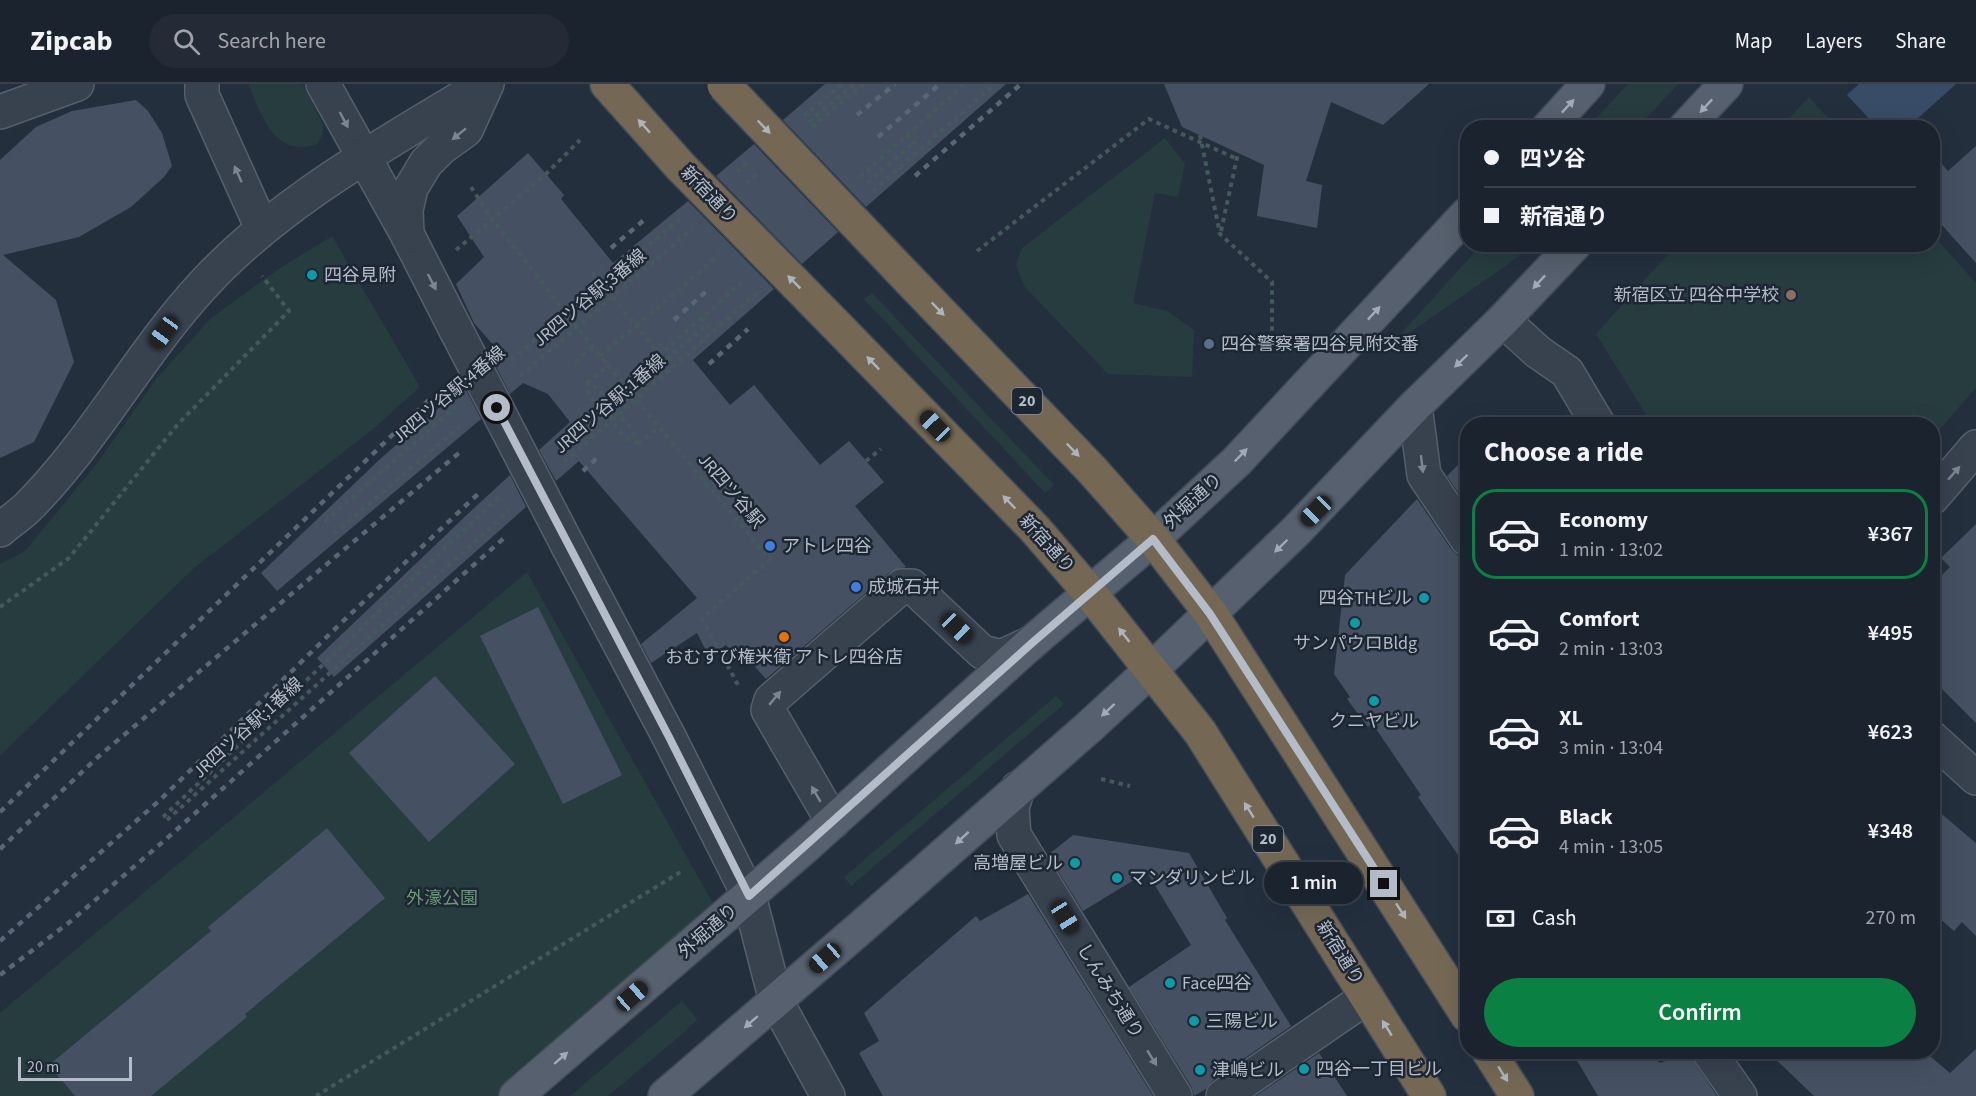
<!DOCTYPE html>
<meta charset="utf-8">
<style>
body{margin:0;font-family:"Source Sans 3","Noto Sans JP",sans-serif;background:#242b36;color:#f1f3f6;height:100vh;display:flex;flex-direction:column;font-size:22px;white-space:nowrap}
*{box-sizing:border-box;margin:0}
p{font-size:20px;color:#a0a4aa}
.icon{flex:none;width:33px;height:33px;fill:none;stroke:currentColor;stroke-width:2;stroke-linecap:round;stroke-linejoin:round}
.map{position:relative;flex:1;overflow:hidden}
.sheet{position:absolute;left:1460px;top:333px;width:480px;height:642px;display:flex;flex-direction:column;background:#1b232e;border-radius:24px;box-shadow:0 6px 24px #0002,0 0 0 2px #39404a}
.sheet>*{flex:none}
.hud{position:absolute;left:1460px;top:36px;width:480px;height:132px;border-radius:24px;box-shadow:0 6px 24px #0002,0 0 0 2px #39404a;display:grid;align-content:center;height:132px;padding:0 24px;background:#1b232e}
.scale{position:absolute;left:18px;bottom:15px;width:114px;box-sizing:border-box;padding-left:6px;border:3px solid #b4bcc9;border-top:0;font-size:16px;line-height:21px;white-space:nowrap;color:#b4bcc9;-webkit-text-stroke:4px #1d2633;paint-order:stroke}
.end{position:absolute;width:27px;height:27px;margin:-14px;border:8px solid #b4bcc9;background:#111;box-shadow:0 0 0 3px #111}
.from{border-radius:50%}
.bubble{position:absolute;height:42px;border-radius:21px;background:#1b232e;box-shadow:0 6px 24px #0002,0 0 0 2px #39404a;font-size:20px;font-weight:600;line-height:42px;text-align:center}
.car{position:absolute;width:18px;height:36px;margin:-18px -9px;border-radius:8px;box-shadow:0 0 4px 2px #0007;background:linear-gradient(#222 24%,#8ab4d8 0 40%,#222 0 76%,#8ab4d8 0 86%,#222 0)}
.hud b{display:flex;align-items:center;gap:21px;height:57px;font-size:22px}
.hud b+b{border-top:2px solid #39404a}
.hud i{width:15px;height:15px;background:#f1f3f6}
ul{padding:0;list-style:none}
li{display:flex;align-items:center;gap:18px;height:90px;margin:0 12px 9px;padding:0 12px;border:3px solid transparent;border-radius:24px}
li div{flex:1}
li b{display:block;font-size:22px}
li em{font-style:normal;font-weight:600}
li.current{border-color:#0b8043}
li>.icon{width:54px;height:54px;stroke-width:1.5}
h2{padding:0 24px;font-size:27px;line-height:72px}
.pay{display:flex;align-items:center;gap:15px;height:66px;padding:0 24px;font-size:22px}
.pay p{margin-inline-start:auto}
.action{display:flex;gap:12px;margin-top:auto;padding:12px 24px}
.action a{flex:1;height:69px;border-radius:36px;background:#0b8043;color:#fff;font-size:24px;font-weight:600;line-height:69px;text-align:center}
header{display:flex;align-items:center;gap:36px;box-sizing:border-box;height:84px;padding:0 30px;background:#1b232e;border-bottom:2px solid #39404a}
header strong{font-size:28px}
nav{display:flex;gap:33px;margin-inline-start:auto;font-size:21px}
.search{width:420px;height:54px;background:#242b36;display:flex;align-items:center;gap:15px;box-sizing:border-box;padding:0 21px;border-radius:33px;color:#a0a4aa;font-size:22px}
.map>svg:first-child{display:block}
.green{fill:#263c3f}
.water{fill:#394c67}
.building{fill:#455162}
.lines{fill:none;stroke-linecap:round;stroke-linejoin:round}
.minor-casing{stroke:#565f6c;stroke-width:36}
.major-casing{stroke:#414a57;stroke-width:36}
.highway-casing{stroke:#434c59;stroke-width:36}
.path{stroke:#44595c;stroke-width:4;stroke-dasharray:4.5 4.5;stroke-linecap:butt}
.minor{stroke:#38414e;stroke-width:33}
.major{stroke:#56606e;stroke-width:33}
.highway{stroke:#746855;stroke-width:33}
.rail{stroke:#5a6575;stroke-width:4.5;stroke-dasharray:6 6;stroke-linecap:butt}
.minor-bridge-casing{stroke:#565f6c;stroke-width:36;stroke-linecap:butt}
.highway-bridge-casing{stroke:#434c59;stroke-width:36;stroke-linecap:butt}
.path-bridge{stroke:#44595c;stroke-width:4;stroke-dasharray:4.5 4.5;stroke-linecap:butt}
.minor-bridge{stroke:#38414e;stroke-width:33}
.highway-bridge{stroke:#746855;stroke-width:33}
.oneway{fill:#a1aab7}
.oneway2{fill:#7c8592}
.oneway3{fill:#aeb4bd}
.route{stroke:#b4bcc9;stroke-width:8}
.culture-dot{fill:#0f9aa8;stroke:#1d2633;stroke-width:2}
.education-dot{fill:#8d6e63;stroke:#1d2633;stroke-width:2}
.service-dot{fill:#5c6f8a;stroke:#1d2633;stroke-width:2}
.shop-dot{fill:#3f7fe0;stroke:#1d2633;stroke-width:2}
.food-dot{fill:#e8710a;stroke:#1d2633;stroke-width:2}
.labels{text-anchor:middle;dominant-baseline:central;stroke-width:5;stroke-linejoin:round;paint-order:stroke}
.shield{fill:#1d2633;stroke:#878f9c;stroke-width:1.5}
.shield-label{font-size:16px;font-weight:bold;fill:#b4bcc9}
.street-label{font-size:18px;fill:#b4bcc9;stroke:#1d2633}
.poi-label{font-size:18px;fill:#b4bcc9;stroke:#1d2633;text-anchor:start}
.park-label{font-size:18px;fill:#6b9a76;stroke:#1d2633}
</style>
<header>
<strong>Zipcab</strong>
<div class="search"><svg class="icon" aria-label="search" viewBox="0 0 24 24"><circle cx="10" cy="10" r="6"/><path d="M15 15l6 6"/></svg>Search here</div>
<nav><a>Map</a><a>Layers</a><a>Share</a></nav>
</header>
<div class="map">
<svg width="1976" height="1012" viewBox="0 0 1976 1012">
<rect width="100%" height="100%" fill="#242f3e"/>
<!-- green -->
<g class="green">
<path d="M248,0H303L323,41V50L317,60C312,61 307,63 302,63C270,64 259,24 248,0Z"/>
<path d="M1628,0H1678L1638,43H1588Z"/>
<path d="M1809,13L1836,43H1781Z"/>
<path d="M1165,54L1185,80L1178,113L1155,109L1133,219L1167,227L1194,246L1192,293L1108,290L1024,202L1016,180L1022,164Z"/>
<path d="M1932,150L1976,199V304L1932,354V340H1652L1596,250L1676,161L1932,160Z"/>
<path d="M332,152L420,303L372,346L194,484L0,672V480L25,467L95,382L157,294L211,234L280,184Z"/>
<path d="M1482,160L1532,161L1510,179L1389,263Z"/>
<path d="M872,209L1054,401L1045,409L864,215Z"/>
<path d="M527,488L719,830L511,1012H0V929Z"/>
<path d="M1056,612L1064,620L851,802L844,793Z"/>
<path d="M682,917L697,935L687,946L608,1012H570Z"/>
</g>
<!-- water -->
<path class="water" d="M1859,0H1956L1907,44L1877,43L1847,11Z"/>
<!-- building -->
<g class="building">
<path d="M825,0H1006L866,123L783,36Z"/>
<path d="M1164,0H1429L1383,41L1331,18L1306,97L1322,101L1317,144L1257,132L1264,81L1182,43Z"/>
<path d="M136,16L148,27L162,49L172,82L164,93L131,123L79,153L3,171L56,216L74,278L34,358L0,374V76L36,43L72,27Z"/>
<path d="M754,60L838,148L802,180L716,92Z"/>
<path d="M1976,62V179L1932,130V69L1948,87Z"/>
<path d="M528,69L564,111L561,115L613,179L688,117L774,205L693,276L730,321L754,301L820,381L849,357L884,398L855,422L906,483L890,488L766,595L751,578L746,582L726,561L709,573L697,549L651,579L641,560L697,514L579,377L556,397L539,366L570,338L548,310L523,299L510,310L494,278L502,271L474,239L456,200L484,173L457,132Z"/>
<path d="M464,302L481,335L277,507L261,489L379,376Z"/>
<path d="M1467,372V421L1447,392Z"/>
<path d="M510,391L526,423L334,593L317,574L473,425Z"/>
<path d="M1417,415L1451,465L1458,472L1467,474V784L1418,713L1421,711L1372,639L1368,643L1347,615L1350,613L1334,590L1345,491Z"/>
<path d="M1976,440V639L1932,595V501L1950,483L1941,474Z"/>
<path d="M538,523L622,691L563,720L480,552Z"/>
<path d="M435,592L515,680L429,758L349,669Z"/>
<path d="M1932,722L1976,759V852L1962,838L1954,847L1932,828Z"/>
<path d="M327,744L385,814L245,930L247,933L151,1012H75L49,981L211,847L208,843Z"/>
<path d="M1073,751L1189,769L1227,834L1225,836L1291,942L1212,997L1206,1005L1194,1012L1191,1002L1129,903L1191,861L1147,788L1083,827L1048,771Z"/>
<path d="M1028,810L1153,1012H883L859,969L879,957L864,929L976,832L980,837Z"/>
<path d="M1976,965V1012H1814L1768,968H1925L1950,989Z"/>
<path d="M1572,968H1649L1660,979L1688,969L1717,1012H1598Z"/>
<path d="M1319,969L1347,1012H1256Z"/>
</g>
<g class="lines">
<defs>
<g id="minor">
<path d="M202,0V11L262,144"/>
<path d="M323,0L407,150L456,246"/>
<path d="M0,28L77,0"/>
<path d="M407,150L406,126L411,104L426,79L441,64L466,46L487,0"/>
<path d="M1503,236L1538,268L1567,288L1598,340"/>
<path d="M1415,322L1424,391L1467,455"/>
<path d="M1932,414L1976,363"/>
<path d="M0,446C9,438 20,431 28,423C95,356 139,270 203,201C281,116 386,60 484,0"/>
<path d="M568,462L669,653L749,812L776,917L828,1012"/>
<path d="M1932,654L1976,694"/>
<path d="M1018,704L1012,724L1014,751L1175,1012"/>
<path d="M833,738L768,626L771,616L902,502H912L982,568L1001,573L1031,559"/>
<path d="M1709,968L1740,1012"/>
<path d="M1223,1012L1367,913"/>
</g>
<g id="major">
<path d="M1548,44L1588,0"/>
<path d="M1685,44L1726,0"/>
<path d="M516,1012L806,762L1031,559L1153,455L1237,377L1467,130"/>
<path d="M665,1012L858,846L1089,643L1151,586L1295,448L1415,322L1503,236L1575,160"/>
</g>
<g id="highway">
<path d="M607,0L681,83"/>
<path d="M897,183L1092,386L1153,455L1211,530L1467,931"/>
<path d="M835,240L1034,444L1090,509L1200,648L1429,1012"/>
<path d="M1489,968L1517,1012"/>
</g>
</defs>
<!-- minor casing -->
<use href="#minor" class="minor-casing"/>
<!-- major casing -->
<use href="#major" class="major-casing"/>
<!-- highway casing -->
<use href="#highway" class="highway-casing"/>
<!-- path -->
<g class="path">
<path d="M804,32L842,0"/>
<path d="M809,38L854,0"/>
<path d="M812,43L864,0"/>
<path d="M907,51L920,65"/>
<path d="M1200,51L1220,150L1272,198V259"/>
<path d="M737,88L749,77"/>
<path d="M860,93L964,0"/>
<path d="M746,99L759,89"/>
<path d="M867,99L914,58"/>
<path d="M471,103L492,135L604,277L770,476L702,534L738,601"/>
<path d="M873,107L995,0"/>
<path d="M1221,147L1238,69"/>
<path d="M456,166L546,90L580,56"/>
<path d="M641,167L645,174L651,180"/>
<path d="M977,167L1149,35L1237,75"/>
<path d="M592,188L607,206"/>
<path d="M562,233L569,239L573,246"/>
<path d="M702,233L706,241L714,247"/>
<path d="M636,242L719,171"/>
<path d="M511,276L680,135"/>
<path d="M575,278L593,263"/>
<path d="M520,292L692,145"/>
<path d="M587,299L608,281"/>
<path d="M619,306L626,311L631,320"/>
<path d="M633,311L638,307"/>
<path d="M638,360L659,343"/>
<path d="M557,362L742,198"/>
<path d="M561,370L609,327"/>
<path d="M866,377L881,365"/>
<path d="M564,378L757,209"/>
<path d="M325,438L455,323"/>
<path d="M334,450L464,339"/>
<path d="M0,523L69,474L178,340L289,227L262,192"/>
<path d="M1101,695L1130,702"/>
<path d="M163,733L502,410"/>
<path d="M167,736L509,427"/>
<path d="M316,1012L682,787"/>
</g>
<!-- minor -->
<use href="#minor" class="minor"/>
<!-- major -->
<use href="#major" class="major"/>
<!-- highway -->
<use href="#highway" class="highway"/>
<!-- rail -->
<g class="rail">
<path d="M857,31L895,0"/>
<path d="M878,53L940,0"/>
<path d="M915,92L1021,0"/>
<path d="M611,164L644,136"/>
<path d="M674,236L710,204"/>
<path d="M709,280L748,245"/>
<path d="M583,387L598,373"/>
<path d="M0,728L432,313"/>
<path d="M0,765L99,672L460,368"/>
<path d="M0,857L160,716L340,540L479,409"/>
<path d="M0,891L71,837L165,756L504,454"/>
</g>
<defs>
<path id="minor-bridge" d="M456,246L568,462"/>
<g id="highway-bridge">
<path d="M724,1L897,183"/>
<path d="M681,83L835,240"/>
</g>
</defs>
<!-- minor-bridge casing -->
<use href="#minor-bridge" class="minor-bridge-casing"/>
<!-- highway-bridge casing -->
<use href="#highway-bridge" class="highway-bridge-casing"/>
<!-- path-bridge -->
<g class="path-bridge">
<path d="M607,206L636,242"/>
<path d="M569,239L645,174"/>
<path d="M600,272L636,242L665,277"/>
<path d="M626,311L706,241"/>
<path d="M638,360C628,355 618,349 613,338C605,320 608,307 587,299C588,325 609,321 623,335C631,342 635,351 638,360"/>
</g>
<!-- minor-bridge -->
<use href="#minor-bridge" class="minor-bridge"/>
<!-- highway-bridge -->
<use href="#highway-bridge" class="highway-bridge"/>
</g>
<!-- one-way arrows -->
<defs><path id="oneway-solid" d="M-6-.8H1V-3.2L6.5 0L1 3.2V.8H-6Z" transform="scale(1.5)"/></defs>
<g class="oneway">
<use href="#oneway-solid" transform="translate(1568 22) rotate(-47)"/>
<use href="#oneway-solid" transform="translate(1706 22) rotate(133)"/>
<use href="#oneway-solid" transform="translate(1539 198) rotate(133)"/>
<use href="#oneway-solid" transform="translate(1374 229) rotate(-47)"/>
<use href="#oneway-solid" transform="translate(1461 277) rotate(136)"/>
<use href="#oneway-solid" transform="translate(1241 371) rotate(-46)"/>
<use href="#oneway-solid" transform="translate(1281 462) rotate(136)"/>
<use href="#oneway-solid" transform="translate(1108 626) rotate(137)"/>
<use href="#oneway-solid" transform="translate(962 754) rotate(138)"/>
<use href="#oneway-solid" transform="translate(751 938) rotate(139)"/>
<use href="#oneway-solid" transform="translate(561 974) rotate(-41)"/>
</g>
<g class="oneway2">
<use href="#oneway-solid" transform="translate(344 36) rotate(62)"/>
<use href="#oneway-solid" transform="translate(459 50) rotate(141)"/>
<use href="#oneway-solid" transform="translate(238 90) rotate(-114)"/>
<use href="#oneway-solid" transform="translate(432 198) rotate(63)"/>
<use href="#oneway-solid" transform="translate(1422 380) rotate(83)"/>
<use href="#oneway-solid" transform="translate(1954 389) rotate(-49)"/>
<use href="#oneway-solid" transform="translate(775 614) rotate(-50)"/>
<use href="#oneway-solid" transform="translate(816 710) rotate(-120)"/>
<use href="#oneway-solid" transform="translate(1152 974) rotate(58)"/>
</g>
<g class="oneway3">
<use href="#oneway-solid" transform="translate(644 42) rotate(-132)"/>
<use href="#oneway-solid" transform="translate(764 43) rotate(46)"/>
<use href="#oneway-solid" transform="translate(794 198) rotate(-135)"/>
<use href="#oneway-solid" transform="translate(938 225) rotate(46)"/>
<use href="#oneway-solid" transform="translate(873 279) rotate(-134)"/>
<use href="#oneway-solid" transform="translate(1073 366) rotate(46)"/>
<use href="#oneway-solid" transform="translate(1009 418) rotate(-134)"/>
<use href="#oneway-solid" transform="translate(1124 551) rotate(-128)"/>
<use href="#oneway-solid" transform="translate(1249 726) rotate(-122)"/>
<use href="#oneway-solid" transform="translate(1401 827) rotate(57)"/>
<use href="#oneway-solid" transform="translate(1387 944) rotate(-122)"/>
<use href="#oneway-solid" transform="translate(1503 990) rotate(58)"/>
</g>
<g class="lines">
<!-- route -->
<path class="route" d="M497,324L669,653L749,812L1032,559L1153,455L1210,530L1384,800"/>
</g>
<!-- markers -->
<g class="culture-dot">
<circle cx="312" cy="191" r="6"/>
<circle cx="1424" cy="514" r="6"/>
<circle cx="1355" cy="539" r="6"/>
<circle cx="1374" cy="617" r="6"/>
<circle cx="1075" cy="779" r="6"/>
<circle cx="1117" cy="794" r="6"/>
<circle cx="1170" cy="899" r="6"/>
<circle cx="1194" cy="937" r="6"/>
<circle cx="1304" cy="985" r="6"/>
<circle cx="1200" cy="986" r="6"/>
</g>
<circle class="education-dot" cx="1791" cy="211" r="6"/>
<circle class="service-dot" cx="1209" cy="260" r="6"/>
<g class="shop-dot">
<circle cx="770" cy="462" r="6"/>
<circle cx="856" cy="503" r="6"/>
</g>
<circle class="food-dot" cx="784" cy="553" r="6"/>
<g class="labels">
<!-- shield labels -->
<g class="shield">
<rect x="1012" y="304" width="30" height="26" rx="4.5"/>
<rect x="1253" y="742" width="30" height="26" rx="4.5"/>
</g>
<g class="shield-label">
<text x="1027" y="317">20</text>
<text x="1268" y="755">20</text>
</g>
<!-- street labels -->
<g class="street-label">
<text transform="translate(709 111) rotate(46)">新宿通り</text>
<text transform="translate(590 214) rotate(-40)">JR四ツ谷駅;3番線</text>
<text transform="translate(449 311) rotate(-40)">JR四ツ谷駅;4番線</text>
<text transform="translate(610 320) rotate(-41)">JR四ツ谷駅;1番線</text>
<text transform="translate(731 407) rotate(50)">JR四ツ谷駅</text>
<text transform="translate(1193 417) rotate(-43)">外堀通り</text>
<text transform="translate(1047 460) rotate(48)">新宿通り</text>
<text transform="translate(248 644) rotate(-42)">JR四ツ谷駅;1番線</text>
<text transform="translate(708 847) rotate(-41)">外堀通り</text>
<text transform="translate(1340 869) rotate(58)">新宿通り</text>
<text transform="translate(1110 907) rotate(58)">しんみち通り</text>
</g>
<!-- poi labels -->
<g class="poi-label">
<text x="324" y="191">四谷見附</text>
<text x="1779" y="211" text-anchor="end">新宿区立 四谷中学校</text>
<text x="1221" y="260">四谷警察署四谷見附交番</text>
<text x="782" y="462">アトレ四谷</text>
<text x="868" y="503">成城石井</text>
<text x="1412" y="514" text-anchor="end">四谷THビル</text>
<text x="1355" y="559" text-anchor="middle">サンパウロBldg</text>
<text x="784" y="573" text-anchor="middle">おむすび権米衛 アトレ四谷店</text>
<text x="1374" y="637" text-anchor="middle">クニヤビル</text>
<text x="1063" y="779" text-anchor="end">高増屋ビル</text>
<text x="1129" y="794">マンダリンビル</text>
<text x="1182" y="899">Face四谷</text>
<text x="1206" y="937">三陽ビル</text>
<text x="1316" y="985">四谷一丁目ビル</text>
<text x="1212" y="986">津嶋ビル</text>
</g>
<!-- park labels -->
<g class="park-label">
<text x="442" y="814">外濠公園</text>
</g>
</g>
</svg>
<div class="scale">20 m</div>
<i class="end from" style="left:497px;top:324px"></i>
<i class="end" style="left:1384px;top:800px"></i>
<div class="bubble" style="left:1264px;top:778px;width:99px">1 min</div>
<i class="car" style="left:164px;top:248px;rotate:216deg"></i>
<i class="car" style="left:935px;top:342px;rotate:316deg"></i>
<i class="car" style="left:1316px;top:427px;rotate:225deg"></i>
<i class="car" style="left:957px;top:544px;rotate:134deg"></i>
<i class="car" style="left:1065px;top:833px;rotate:148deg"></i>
<i class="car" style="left:825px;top:874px;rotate:229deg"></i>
<i class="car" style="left:632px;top:912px;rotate:49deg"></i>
<div class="hud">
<b><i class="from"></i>四ツ谷</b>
<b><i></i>新宿通り</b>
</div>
<section class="sheet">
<h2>Choose a ride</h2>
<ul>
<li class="current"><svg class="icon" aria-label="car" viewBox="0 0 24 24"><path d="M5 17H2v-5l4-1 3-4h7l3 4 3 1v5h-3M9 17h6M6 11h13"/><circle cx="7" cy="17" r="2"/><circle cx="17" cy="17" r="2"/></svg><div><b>Economy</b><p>1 min · 13:02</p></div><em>¥367</em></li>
<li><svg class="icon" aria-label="car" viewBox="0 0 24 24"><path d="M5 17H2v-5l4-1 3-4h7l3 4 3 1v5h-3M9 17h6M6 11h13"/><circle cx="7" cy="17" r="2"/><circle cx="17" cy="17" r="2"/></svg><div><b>Comfort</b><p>2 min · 13:03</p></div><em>¥495</em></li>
<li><svg class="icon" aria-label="car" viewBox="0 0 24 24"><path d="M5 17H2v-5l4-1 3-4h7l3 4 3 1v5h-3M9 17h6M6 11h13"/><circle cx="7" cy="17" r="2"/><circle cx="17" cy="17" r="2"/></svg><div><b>XL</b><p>3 min · 13:04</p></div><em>¥623</em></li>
<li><svg class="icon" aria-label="car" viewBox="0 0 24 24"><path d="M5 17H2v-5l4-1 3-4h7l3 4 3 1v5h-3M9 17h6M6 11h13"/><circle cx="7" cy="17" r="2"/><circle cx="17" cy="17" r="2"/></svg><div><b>Black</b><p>4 min · 13:05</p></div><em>¥348</em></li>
</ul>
<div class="pay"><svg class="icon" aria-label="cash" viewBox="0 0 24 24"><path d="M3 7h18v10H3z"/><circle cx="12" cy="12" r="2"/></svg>Cash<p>270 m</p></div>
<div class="action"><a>Confirm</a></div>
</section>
</div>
